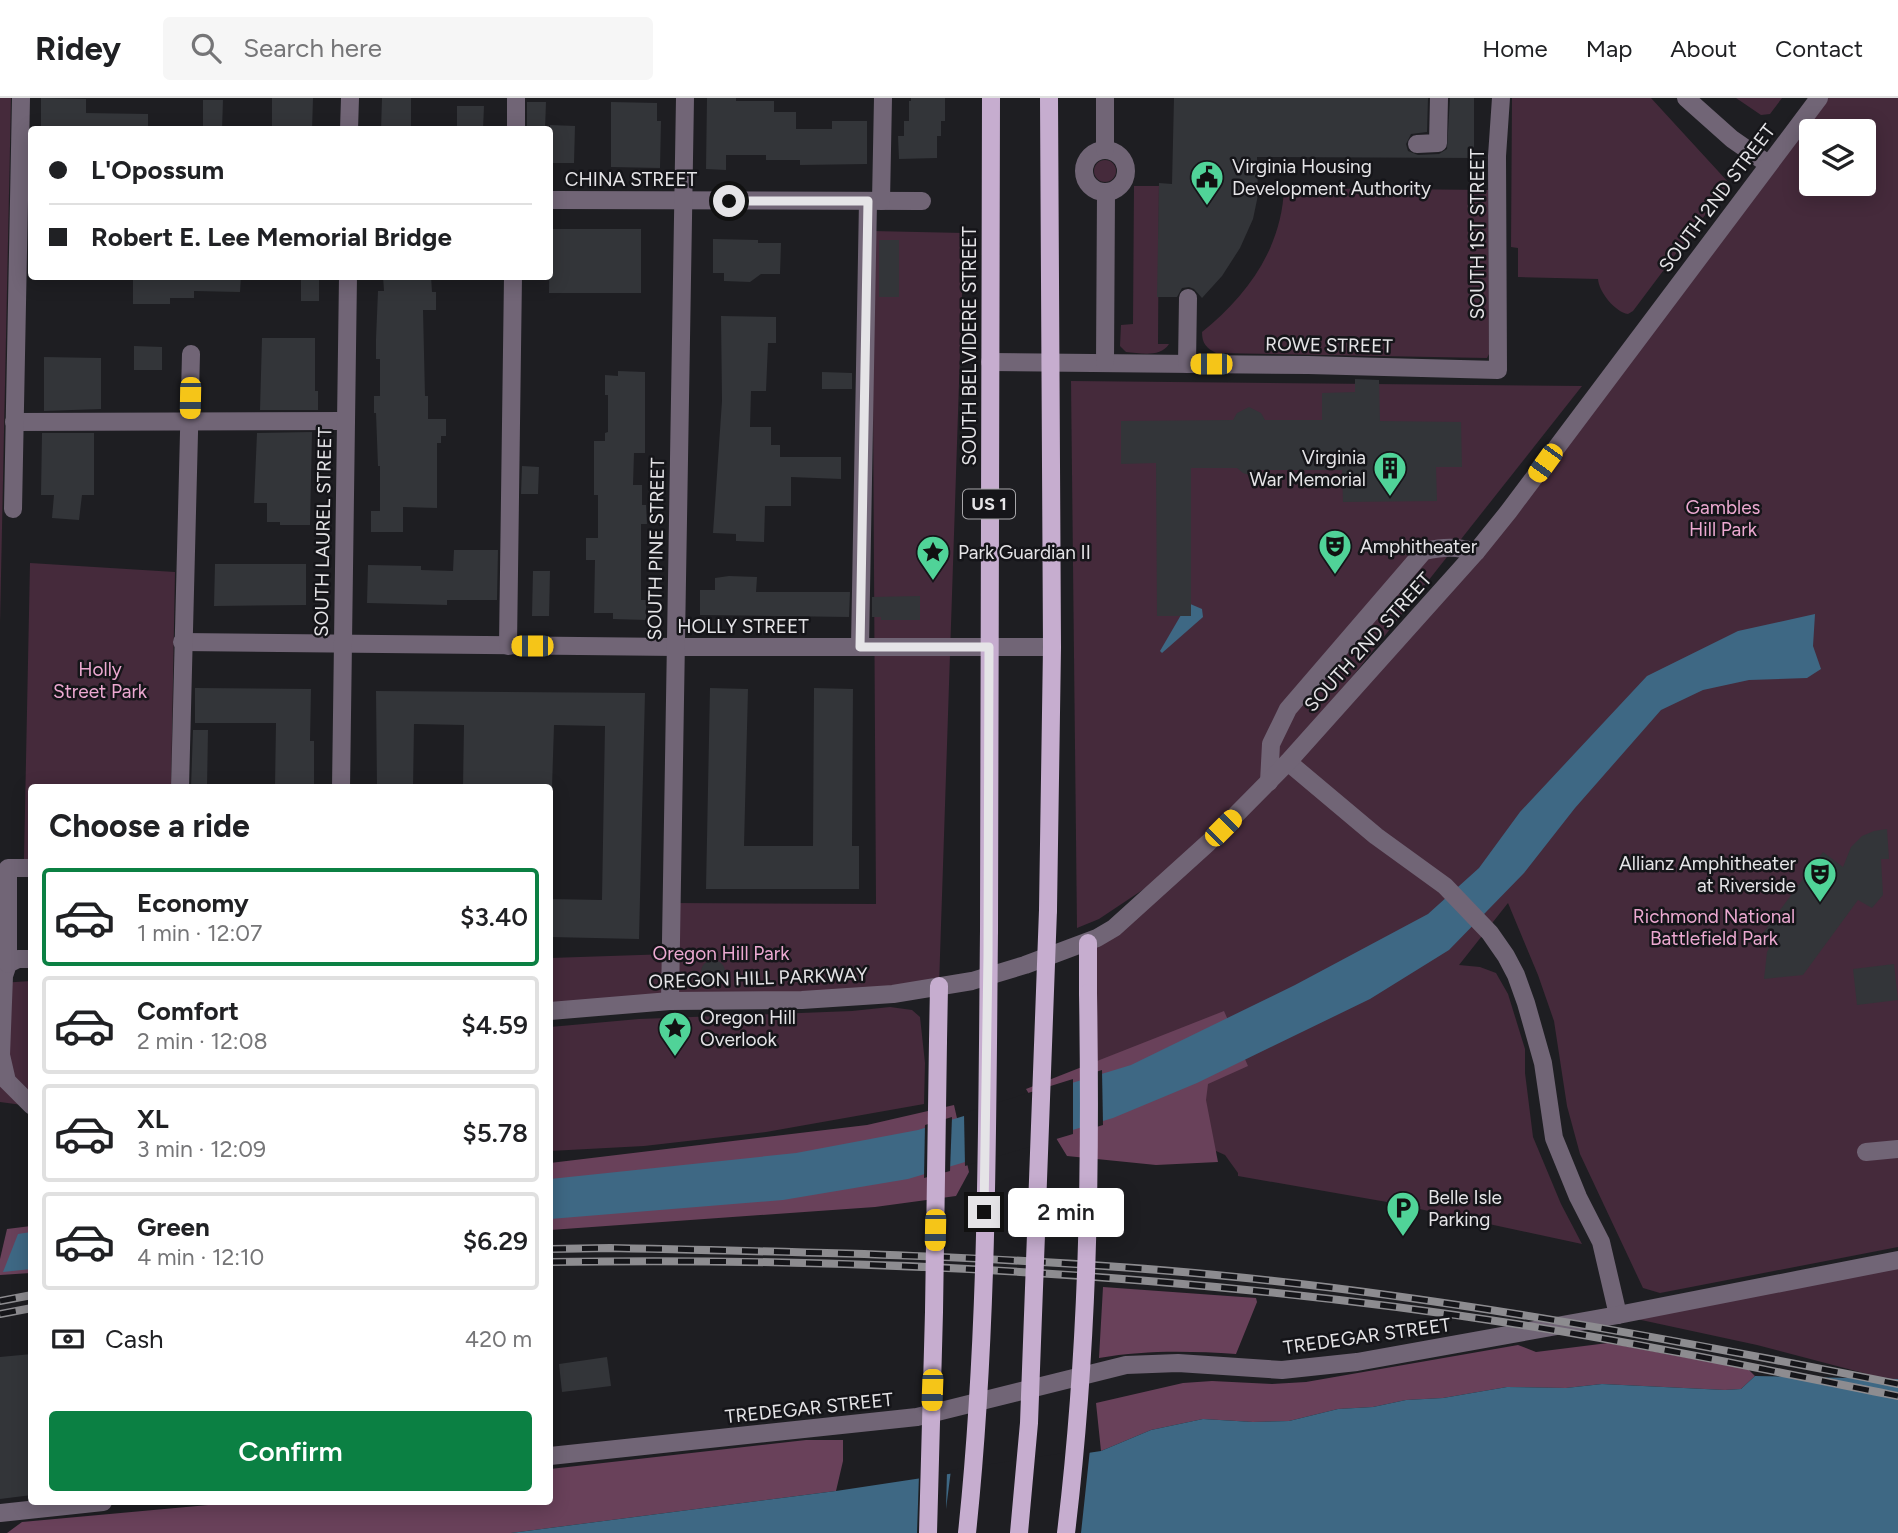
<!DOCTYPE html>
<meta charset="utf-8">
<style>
body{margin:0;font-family:Figtree,sans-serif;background:#f6f6f6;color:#202124;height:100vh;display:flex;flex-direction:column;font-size:26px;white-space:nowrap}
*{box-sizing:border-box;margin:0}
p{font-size:23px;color:#757577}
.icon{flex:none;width:38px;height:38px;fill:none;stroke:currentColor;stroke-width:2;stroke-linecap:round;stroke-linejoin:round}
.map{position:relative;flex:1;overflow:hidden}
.drawer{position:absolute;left:28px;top:686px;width:525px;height:721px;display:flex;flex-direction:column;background:#fff;border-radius:7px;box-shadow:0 4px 18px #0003}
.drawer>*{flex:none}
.hud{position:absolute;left:28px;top:28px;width:525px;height:154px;border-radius:7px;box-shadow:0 4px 18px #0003;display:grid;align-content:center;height:154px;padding:0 21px;background:#fff}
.tools{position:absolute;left:1799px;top:21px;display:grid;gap:14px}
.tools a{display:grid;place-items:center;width:77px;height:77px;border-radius:7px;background:#fff;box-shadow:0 4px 18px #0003;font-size:35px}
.end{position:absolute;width:32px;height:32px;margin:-16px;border:9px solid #e5e4e7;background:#111;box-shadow:0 0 0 4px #111}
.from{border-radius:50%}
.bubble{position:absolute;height:49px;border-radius:7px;background:#fff;box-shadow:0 4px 18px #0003;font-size:23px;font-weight:600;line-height:49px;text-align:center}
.car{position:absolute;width:21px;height:42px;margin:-21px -10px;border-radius:9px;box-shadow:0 0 5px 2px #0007;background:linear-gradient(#f5c518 24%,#345 0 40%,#f5c518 0 76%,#345 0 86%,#f5c518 0)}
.hud b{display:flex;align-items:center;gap:24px;height:66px;font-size:26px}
.hud b+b{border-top:2px solid #e0e0e0}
.hud i{width:18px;height:18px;background:#202124}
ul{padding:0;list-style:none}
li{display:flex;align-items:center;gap:21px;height:98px;margin:0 14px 10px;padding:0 7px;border:4px solid #e0e0e0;border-radius:7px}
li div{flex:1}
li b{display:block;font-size:26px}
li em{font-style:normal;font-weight:600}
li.current{border-color:#0b8043}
li>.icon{width:63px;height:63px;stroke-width:1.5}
h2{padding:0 21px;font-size:32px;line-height:84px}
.pay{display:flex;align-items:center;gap:18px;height:77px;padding:0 21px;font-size:26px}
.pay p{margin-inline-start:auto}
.cta{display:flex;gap:14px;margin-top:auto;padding:14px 21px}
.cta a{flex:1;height:80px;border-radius:7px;background:#0b8043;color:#fff;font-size:28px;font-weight:600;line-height:80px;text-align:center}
header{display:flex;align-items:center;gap:42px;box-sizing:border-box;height:98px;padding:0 35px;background:#fff;border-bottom:2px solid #e0e0e0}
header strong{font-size:33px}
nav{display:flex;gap:38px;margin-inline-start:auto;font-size:24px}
.search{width:490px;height:63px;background:#f6f6f6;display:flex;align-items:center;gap:18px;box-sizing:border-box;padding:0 24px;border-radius:7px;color:#757577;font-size:26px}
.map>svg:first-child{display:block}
.green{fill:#452a3b;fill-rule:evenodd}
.forest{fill:#69415a}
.water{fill:#3e6884}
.pier{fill:#1e1e22}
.building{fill:#333539}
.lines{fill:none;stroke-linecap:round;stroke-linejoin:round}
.minor{stroke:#716576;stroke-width:18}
.major{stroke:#c6adcf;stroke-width:18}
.rail-casing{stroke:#8d8c90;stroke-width:8}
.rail{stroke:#151519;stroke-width:5;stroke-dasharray:16;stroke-linecap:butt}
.major-bridge{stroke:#c6adcf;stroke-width:18}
.route{stroke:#e5e4e7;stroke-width:9}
.labels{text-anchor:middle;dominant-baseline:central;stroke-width:5;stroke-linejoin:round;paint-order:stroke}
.shield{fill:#151519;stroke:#a7a6a9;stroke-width:2}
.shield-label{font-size:18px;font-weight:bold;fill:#e5e4e7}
.poi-label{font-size:19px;fill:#e5e4e7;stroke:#151519;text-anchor:start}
.street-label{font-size:19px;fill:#e5e4e7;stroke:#151519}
.park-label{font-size:19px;fill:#eca9d1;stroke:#151519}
</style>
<header>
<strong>Ridey</strong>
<div class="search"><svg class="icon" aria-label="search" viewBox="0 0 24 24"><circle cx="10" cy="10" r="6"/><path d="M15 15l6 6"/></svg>Search here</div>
<nav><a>Home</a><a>Map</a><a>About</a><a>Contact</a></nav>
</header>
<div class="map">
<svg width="1898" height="1435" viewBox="0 0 1898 1435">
<rect width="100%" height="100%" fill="#1e1e22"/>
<!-- green -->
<g class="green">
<path d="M0,0H11L0,526Z"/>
<path d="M1512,0H1651L1729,85L1633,213L1628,216C1615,214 1599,194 1598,181L1518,179V150L1511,149Z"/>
<path d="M1736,0H1782L1770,16L1761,17Z"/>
<path d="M1828,0H1898V1149L1660,1195L1643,1190L1580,1056L1567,1008L1554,923L1538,877L1508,805L1459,867L1480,869L1496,875L1508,896L1525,951V975L1533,1039L1561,1106L1582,1146L1387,1104L1238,1078V1075L1225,1057L1216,1053L1090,1050L1088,845L1114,830L1407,531L1768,66ZM1811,33H1864V86H1811Z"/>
<circle cx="1105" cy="73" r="11"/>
<path d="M1134,88H1159L1158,246H1169C1160,260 1140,255 1126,254L1120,248L1121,227L1133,226Z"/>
<path d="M1284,90L1488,92L1489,256L1487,260L1216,255C1206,250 1202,245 1202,234C1247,198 1282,150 1284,90Z"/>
<path d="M872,133L964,135L939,888L550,913V860L670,856L671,805L876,806Z"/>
<path d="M1071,283L1582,288L1353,578L1287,654L1165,777L1099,821L1077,830Z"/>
<path d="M30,465L175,474L171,689L32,690L31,761H24Z"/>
<path d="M31,883V1008H30L0,1004V885Z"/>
<path d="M890,909L912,912L920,919L925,965L924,1006L766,1034L644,1048L550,1053V929L639,921L852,913Z"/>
<path d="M1898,1162V1281L1890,1282L1757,1247L1618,1217Z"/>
</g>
<!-- forest -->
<g class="forest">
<path d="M1224,913L1248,968L1208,986L1206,1002L1218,1064L1156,1067L1067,1058L1026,991Z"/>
<path d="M954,1007L969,1074L956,1098L875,1109L550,1132V1065L867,1027Z"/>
<path d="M31,1128V1175L0,1177V1161L7,1131Z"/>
<path d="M1103,1189L1256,1200L1257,1204L1236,1256C1189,1253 1145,1252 1099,1260Z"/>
<path d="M1608,1245L1748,1271L1755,1278L1741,1291L1725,1292L1602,1286L1566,1290L1507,1289L1443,1300L1406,1302L1373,1309L1338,1311L1289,1323L1253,1324L1203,1321L1151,1332L1101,1353L1096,1305L1183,1285L1212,1283L1272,1286L1306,1284L1518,1247L1536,1254Z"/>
<path d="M806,1342H843V1363L836,1393L511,1435H7L22,1424L241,1404H550V1371Z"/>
</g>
<!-- water -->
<g class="water">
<path d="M1188,505L1202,511L1203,519L1162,555L1160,553Z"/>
<path d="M1815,516L1813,548L1821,571L1807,580L1749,582L1703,592L1661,612L1575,710L1524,775L1449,852L1370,901L1197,985L1113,1020L908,1081L783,1102L550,1121V1081L796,1055L918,1032L1131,967L1295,887L1428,816L1479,770L1520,714L1647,578L1738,533Z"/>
<path d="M31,1134V1171L3,1174L18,1136Z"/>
<path d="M1755,1278L1898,1281V1435H511L836,1393L1101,1353L1151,1332L1203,1321L1253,1324L1289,1323L1338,1311L1373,1309L1406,1302L1443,1300L1507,1289L1566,1290L1602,1286L1725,1292L1741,1291Z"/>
</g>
<!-- pier -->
<g class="pier">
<path d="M1102,972L1103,1027L1080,1034V979Z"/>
<path d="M1073,981V1036L965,1068L964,1015Z"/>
<path d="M952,1019L950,1073L924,1080L925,1027Z"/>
<path d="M1090,1351L1081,1435H917L919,1377L947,1373L946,1411L951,1372Z"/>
</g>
<!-- building -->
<g class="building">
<path d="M41,0L86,1V15L148,16V32H41Z"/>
<path d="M272,0H313L312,32L272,31Z"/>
<path d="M382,0H411V32H381Z"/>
<path d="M707,0H736V3H774V14H796V31H832V23H867V66L800,67V62H766V57H726V72L706,71Z"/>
<path d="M911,0H945V23H941V38H937V60L899,61L898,38H904V23H909V3H911Z"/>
<path d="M1174,0H1428L1427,34L1411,36L1406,46L1408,53L1418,57L1439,56L1447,51L1450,0H1474V60L1257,59L1258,97L1253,121L1240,150L1222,178L1202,200L1194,191L1189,189L1182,190L1177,199H1157L1159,85L1172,86Z"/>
<path d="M203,2H223L222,32H203Z"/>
<path d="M527,4H546L545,32H527Z"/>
<path d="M611,4L657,5V23H661L660,70L611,69Z"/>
<path d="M457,8H484L483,32H457Z"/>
<path d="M550,27L575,28L574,65H551Z"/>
<path d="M550,131H641V195H549Z"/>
<path d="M713,141L758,142V145H781L780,176H761L750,184L724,183V175H713Z"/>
<rect x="879" y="142" width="20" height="57"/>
<path d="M133,178H241L240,194L194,193V200H170V206H133Z"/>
<rect x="301" y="178" width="18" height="25"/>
<path d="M383,178H431L432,194H436V212H423L425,298H428V321H446V338H441V345H437V410L403,409V434H371V413H380V368H378L376,315H374V298H380V261H376V241L378,193H384Z"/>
<path d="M721,218L776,219V245H768L766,293H751L750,329H771V347H780V359H841V381L791,379V408H765L764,444L736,443V436L713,435L722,303Z"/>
<path d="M262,240H315V293H318V312H260Z"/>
<path d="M134,248L162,249V272H134Z"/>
<path d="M44,259L101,260V311L44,313Z"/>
<path d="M618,273L645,274V355H634L633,387H642V407H646L647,426H641V502H646V522L613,521V515H594L595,462H586V440H598V397H594V343H605V335L608,334V297H605V277L618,278Z"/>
<path d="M822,274L852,275V291H822Z"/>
<path d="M1355,281L1379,282L1380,323L1461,324L1462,369H1436L1437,403L1343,404L1342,372H1262L1256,376L1249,377L1243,375L1237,370H1191V518H1157L1156,365L1121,366V323L1233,322L1237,315L1249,309L1261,315L1265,322H1322V295L1355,294Z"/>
<path d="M312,334L310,427H280V424H267V405H254L257,335Z"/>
<path d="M42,335H94V397H82L79,422L52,420L54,397H41Z"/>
<path d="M522,368L539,369L538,396H521Z"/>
<path d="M454,452H498L497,502H447V507L367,505L368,467L421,468V472L453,473Z"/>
<path d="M215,466H306V507L214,508Z"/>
<path d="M533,473H550L549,518H532Z"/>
<path d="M729,478L757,479L756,494H850L849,519L700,517V492H715V480Z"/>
<path d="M920,498V522H881V519H872V499Z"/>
<path d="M195,590L311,591L310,643H314V690H275L276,625H195Z"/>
<path d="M710,590L748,591L744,748H813L814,590L853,591L852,748H859V791H706Z"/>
<path d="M376,593L645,595L639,841L550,839V801L602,802L605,628L554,627L552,690H463L464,627L414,626L413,690H377Z"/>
<path d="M193,632H208L207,690H191Z"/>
<path d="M1887,731L1889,761H1881L1883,797L1872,810L1858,802L1803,877L1764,881L1767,854L1773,842L1763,835L1823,754L1843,769L1851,749L1862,738L1874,733Z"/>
<circle cx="713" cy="874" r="12"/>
<path d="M1894,866L1898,902L1857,907L1853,871Z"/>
<path d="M32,1256V1397L0,1401V1259Z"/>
<path d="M607,1259L611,1288L562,1294L559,1266Z"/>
</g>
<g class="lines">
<!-- minor -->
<g class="minor">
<path d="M1686,0L1732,41L1768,66"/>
<path d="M349,32L350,0"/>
<path d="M516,32V0"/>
<path d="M1417,46L1438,45L1439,0"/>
<circle cx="1105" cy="73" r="21"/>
<path d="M1105,52V0"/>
<path d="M550,102L922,103"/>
<path d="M881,103L883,0"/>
<path d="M990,264L1308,267L1498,272L1497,58L1501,0"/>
<path d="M1105,265L1106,95"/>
<path d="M1187,266L1188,200"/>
<path d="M14,324L346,323"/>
<path d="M13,411L21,0"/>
<path d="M182,544L675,549H1052"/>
<path d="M508,548L513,178"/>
<path d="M860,549L868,103"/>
<path d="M1288,664L1376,738L1445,788L1490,835L1506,858L1516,877L1526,905L1543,965L1554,1040L1578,1099L1601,1144L1618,1217"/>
<path d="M1269,684L1271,646L1288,611L1424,453C1443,449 1457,448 1476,454"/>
<path d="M180,690L191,256"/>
<path d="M341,690L348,178"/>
<path d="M32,861H18L8,866L4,878L1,957L7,983L32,1008"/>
<path d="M8,866V770H32"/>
<path d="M670,903L685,0"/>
<path d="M550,913L670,903L802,902L893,896L972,883L1025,867L1097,840L1114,830L1208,745L1288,664L1476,454L1509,413L1819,0"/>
<path d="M1866,1054L1898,1051"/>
<path d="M550,1358L917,1319L1126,1267L1178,1265L1282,1272L1357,1264L1618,1217L1898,1162"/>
<path d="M0,1415L103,1404"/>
</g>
<!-- major -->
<g class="major">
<path d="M1048,812L1052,549L1049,0"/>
<path d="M989,833L991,0"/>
<path d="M1088,845V895"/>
<path d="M938,943L939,888"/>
</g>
<defs>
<g id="rail">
<path d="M550,1151L610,1150C812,1154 1014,1158 1216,1177C1445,1199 1672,1241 1898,1286"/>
<path d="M550,1164C872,1159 1197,1177 1516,1226C1644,1246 1771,1273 1898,1298"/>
<path d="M0,1203L32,1197"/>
<path d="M0,1216L32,1210"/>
</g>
</defs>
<!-- rail casing -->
<use href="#rail" class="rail-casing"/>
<!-- rail -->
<use href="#rail" class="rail"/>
<!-- major-bridge -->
<g class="major-bridge">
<path d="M928,1435L934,1214L938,943"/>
<path d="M967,1435C988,1237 987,1032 989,833"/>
<path d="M1019,1435L1029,1325L1048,812"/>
<path d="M1066,1435C1088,1253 1091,1078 1088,895"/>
</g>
</g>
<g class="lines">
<!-- route -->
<path class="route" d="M729,103H868L860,549H989L988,858L984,1114"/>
</g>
<!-- icons -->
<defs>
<symbol id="civic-pin" viewBox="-11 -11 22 30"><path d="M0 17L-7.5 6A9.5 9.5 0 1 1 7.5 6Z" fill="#50d398" stroke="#151519"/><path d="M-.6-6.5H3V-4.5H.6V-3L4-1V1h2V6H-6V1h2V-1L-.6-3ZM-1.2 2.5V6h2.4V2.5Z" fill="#111"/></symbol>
<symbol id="building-pin" viewBox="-11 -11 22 30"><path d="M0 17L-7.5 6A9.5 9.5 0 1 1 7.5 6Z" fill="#50d398" stroke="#151519"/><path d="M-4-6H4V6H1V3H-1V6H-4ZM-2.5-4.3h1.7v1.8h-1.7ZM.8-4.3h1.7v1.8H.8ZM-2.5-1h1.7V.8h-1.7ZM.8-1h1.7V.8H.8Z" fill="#111"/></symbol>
<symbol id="theatre-pin" viewBox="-11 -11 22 30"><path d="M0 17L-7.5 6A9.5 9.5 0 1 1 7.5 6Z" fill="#50d398" stroke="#151519"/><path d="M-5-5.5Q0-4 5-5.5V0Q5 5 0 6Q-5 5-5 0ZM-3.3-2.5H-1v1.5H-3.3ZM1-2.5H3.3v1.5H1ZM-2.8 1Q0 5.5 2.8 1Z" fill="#111"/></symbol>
<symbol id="sight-pin" viewBox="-11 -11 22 30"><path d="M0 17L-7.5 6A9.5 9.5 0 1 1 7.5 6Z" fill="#50d398" stroke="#151519"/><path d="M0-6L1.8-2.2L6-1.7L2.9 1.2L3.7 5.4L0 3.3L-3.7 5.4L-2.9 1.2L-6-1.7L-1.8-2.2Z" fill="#111"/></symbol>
<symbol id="parking-pin" viewBox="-11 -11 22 30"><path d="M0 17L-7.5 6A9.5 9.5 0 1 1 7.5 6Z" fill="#50d398" stroke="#151519"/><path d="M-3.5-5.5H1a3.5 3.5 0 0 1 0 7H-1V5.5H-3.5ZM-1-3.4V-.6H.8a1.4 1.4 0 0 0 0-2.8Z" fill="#111"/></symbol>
</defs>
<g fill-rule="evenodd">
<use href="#civic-pin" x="1188" y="60" width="38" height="52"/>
<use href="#building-pin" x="1371" y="351" width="38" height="52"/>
<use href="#theatre-pin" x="1316" y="429" width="38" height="52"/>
<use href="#sight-pin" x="914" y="435" width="38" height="52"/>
<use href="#theatre-pin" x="1801" y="757" width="38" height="52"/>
<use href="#sight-pin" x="656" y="911" width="38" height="52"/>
<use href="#parking-pin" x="1384" y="1091" width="38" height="52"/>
</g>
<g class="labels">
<!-- shield labels -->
<rect class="shield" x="963" y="391.5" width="52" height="29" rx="5"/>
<g class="shield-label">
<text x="989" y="406">US 1</text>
</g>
<!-- poi labels -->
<g class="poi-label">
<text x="1232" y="68">Virginia Housing<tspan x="1232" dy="22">Development Authority</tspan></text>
<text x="1366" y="359" text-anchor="end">Virginia<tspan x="1366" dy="22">War Memorial</tspan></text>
<text x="1360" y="448">Amphitheater</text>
<text x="958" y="454">Park Guardian II</text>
<text x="1796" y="765" text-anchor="end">Allianz Amphitheater<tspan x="1796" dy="22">at Riverside</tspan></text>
<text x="700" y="919">Oregon Hill<tspan x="700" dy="22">Overlook</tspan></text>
<text x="1428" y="1099">Belle Isle<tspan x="1428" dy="22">Parking</tspan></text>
</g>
<!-- street labels -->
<g class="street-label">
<text x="631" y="81">CHINA STREET</text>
<text transform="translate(1717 100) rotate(-53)">SOUTH 2ND STREET</text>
<text transform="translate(1477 136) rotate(-90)">SOUTH 1ST STREET</text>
<text transform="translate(1329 247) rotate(1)">ROWE STREET</text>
<text transform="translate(969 248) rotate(-90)">SOUTH BELVIDERE STREET</text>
<text transform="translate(323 434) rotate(-89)">SOUTH LAUREL STREET</text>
<text transform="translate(656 451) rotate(-89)">SOUTH PINE STREET</text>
<text x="743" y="528">HOLLY STREET</text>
<text transform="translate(1368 544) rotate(-48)">SOUTH 2ND STREET</text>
<text transform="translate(758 880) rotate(-2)">OREGON HILL PARKWAY</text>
<text transform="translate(1367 1238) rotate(-8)">TREDEGAR STREET</text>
<text transform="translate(809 1310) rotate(-6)">TREDEGAR STREET</text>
</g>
<!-- park labels -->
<g class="park-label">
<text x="1723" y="409">Gambles<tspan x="1723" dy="22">Hill Park</tspan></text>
<text x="100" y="571">Holly<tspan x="100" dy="22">Street Park</tspan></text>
<text x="1714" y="818">Richmond National<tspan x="1714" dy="22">Battlefield Park</tspan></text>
<text x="721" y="855">Oregon Hill Park</text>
</g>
</g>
</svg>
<div class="tools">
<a><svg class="icon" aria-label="layers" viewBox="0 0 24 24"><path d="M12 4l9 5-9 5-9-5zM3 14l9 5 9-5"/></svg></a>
</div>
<i class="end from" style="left:729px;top:103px"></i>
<i class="end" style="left:984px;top:1114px"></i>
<div class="bubble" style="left:1008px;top:1090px;width:116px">2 min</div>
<i class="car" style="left:1211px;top:266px;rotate:270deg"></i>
<i class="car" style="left:190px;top:300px;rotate:181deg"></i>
<i class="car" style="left:1545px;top:365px;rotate:216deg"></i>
<i class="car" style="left:532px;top:548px;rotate:270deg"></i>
<i class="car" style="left:1223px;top:730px;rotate:45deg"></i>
<i class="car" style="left:935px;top:1132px;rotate:181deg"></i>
<i class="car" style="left:932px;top:1292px;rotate:182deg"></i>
<div class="hud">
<b><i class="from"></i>L'Opossum</b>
<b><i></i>Robert E. Lee Memorial Bridge</b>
</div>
<section class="drawer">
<h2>Choose a ride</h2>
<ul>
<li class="current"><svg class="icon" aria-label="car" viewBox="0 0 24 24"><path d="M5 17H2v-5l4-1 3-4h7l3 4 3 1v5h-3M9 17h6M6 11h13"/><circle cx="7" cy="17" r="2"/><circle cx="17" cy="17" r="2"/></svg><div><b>Economy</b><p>1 min · 12:07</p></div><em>$3.40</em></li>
<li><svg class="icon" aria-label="car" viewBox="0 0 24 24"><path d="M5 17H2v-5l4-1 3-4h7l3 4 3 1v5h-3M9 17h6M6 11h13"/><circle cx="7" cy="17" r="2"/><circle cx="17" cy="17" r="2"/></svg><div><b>Comfort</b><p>2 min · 12:08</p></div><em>$4.59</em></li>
<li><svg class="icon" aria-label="car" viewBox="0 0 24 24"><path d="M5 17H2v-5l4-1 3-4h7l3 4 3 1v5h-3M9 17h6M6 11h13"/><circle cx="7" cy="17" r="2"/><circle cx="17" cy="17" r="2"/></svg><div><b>XL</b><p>3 min · 12:09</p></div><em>$5.78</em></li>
<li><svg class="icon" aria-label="car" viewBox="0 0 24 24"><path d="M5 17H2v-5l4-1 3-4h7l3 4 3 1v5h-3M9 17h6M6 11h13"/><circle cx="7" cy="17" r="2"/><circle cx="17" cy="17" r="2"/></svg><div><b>Green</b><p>4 min · 12:10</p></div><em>$6.29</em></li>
</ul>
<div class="pay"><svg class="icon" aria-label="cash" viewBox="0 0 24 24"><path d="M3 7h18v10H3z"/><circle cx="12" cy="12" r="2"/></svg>Cash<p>420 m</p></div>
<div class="cta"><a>Confirm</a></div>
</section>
</div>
